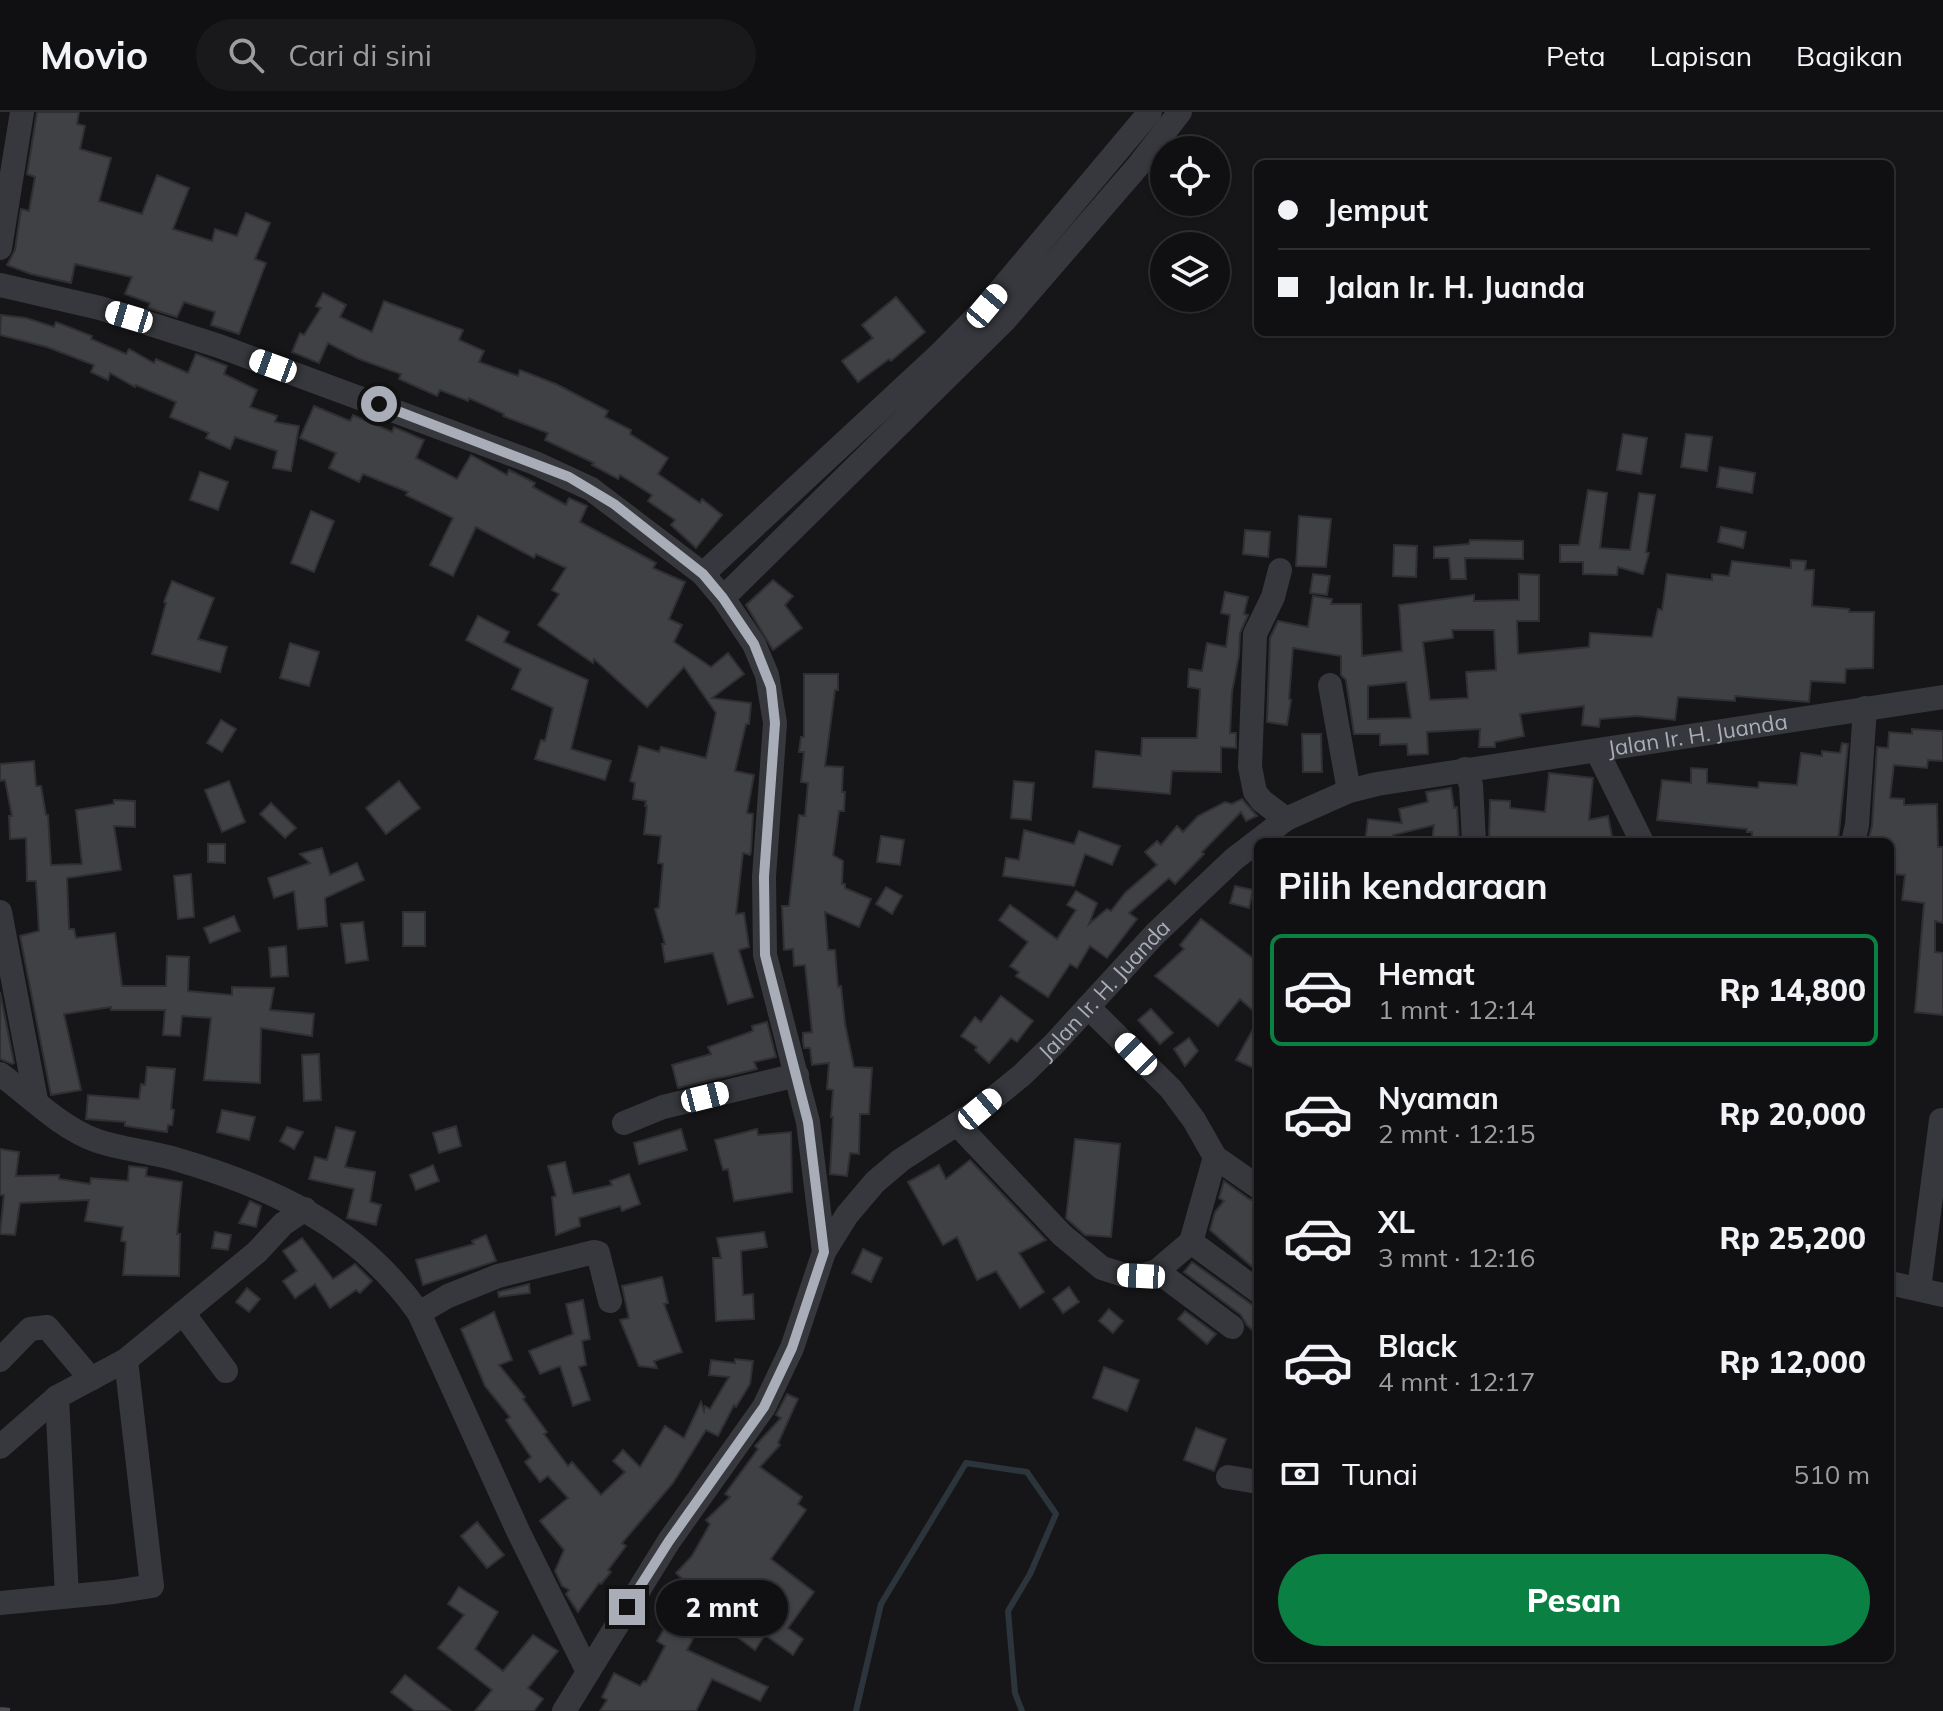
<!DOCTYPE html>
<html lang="id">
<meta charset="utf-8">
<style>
body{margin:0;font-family:Mulish,sans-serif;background:#19191b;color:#f1f3f6;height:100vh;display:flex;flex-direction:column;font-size:30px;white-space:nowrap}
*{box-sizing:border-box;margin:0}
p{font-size:26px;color:#9c9d9f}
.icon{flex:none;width:44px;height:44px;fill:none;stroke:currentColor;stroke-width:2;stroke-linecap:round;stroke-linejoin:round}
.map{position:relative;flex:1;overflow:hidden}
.side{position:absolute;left:1254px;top:726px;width:640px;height:824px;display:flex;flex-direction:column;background:#101012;border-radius:12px;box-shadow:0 2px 6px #0004,0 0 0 2px #303032}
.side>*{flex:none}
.banner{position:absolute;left:1254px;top:48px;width:640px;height:176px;border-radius:12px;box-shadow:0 2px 6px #0004,0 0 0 2px #303032;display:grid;align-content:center;height:176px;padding:0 24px;background:#101012}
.controls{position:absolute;left:1150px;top:24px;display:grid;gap:16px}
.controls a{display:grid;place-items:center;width:80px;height:80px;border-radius:50%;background:#101012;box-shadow:0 2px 6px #0004,0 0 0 2px #303032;font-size:40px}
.end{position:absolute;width:36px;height:36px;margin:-18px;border:10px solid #a8adb8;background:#111;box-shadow:0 0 0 4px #111}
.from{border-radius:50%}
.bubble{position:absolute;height:56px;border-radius:28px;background:#101012;box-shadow:0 2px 6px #0004,0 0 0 2px #303032;font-size:26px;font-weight:800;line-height:56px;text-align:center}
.car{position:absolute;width:24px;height:48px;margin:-24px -12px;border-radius:10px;box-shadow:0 0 6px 2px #0007;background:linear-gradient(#fff 24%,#345 0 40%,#fff 0 76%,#345 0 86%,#fff 0)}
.banner b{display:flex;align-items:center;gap:28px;height:76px;font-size:30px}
.banner b+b{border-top:2px solid #303032}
.banner i{width:20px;height:20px;background:#f1f3f6}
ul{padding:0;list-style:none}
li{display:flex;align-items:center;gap:24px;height:112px;margin:0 16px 12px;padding:0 8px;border:4px solid transparent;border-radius:12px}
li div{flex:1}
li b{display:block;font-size:30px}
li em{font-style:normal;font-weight:800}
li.active{border-color:#0b8043}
li>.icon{width:72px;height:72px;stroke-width:1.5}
h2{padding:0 24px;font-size:36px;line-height:96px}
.pay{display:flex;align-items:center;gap:20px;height:88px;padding:0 24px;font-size:30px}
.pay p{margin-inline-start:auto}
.action{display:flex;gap:16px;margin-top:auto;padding:16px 24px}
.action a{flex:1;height:92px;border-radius:48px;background:#0b8043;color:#fff;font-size:32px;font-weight:800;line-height:92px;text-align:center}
header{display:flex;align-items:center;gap:48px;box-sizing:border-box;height:112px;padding:0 40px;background:#101012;border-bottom:2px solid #303032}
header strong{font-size:38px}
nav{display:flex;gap:44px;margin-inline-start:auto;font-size:28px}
.search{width:560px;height:72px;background:#19191b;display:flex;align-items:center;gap:20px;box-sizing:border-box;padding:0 28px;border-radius:44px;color:#9c9d9f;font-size:30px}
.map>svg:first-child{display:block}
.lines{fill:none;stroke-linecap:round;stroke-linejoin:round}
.stream{stroke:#2c353c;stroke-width:6}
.building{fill:#404145;stroke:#303034;stroke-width:2;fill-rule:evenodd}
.minor{stroke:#37383d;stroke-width:24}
.rail{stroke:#4a4c52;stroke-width:6;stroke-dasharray:10 8;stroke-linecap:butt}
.route{stroke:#a8adb8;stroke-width:10}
.labels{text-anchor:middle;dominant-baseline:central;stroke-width:7;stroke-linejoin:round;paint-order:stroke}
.street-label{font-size:22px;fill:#a8adb8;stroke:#111113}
</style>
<header>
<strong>Movio</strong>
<div class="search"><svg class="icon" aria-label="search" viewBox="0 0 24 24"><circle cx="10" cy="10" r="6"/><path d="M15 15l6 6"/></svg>Cari di sini</div>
<nav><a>Peta</a><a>Lapisan</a><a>Bagikan</a></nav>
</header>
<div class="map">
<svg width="1943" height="1599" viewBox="0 0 1943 1599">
<rect width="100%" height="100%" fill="#161618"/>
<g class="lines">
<!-- stream -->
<path class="stream" d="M856,1599L881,1492L966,1351L1027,1360L1056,1402L1030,1462L1008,1499L1015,1581L1022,1599"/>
</g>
<!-- building -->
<g class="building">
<path d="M37,0H79L77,12L85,14L80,37L111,46L99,89L142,102L157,63L189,76L173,117L212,129L215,117L237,124L246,101L270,111L255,147L266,151L239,222L211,213L215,200L184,190L177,205L148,196L150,191L125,182L132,165L75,152L71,171L31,162L7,153L15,138L21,97L29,99L35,65L27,62Z"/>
<path d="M323,181L346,193L340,205L372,220L384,189L463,218L459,228L484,239L479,250L518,264L520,258L556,272L608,299L605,305L631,318L630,322L668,346L658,362L700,391L702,387L722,403L696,436L671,413L675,408L648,389L652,383L620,363L618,367L592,353L594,351L545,328L548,321L503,304L504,302L469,286L468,289L440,278L437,284L399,267L401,262L359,247L328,231L319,251L292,240L300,221L304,223L321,196L316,194Z"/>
<path d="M896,185L925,220L891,249L889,247L858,270L842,249L873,226L862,213Z"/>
<path d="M1,203L26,206L54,215L56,210L92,224L91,227L126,242L129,237L154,251L156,247L188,261L196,242L227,254L224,262L257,278L250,295L277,304L275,310L299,314L291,359L273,356L277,339L235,325L230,337L206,326L209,321L170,305L176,290L136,273L135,275L110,261L108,268L91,260L94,253L47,235L0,223Z"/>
<path d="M314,294L350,309L353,303L392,320L394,315L424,328L416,346L457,367L471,343L507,363L509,358L535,371L533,375L566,393L569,386L587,394L580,410L656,451L653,456L685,470L669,507L682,513L674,530L711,555L728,541L744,562L712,586L751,591L749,612H746L735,659L754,663L747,701L753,702L751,739L750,743L743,741L736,802L744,801L749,835L739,838L753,885L728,892L713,841L665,850L662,832H665L655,797L659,796L663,752L658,751L661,724L644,722L647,694H645L646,689L633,687L635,671L630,669L639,634L659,640L661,635L706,646L716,601L684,555L647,595L594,547L593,551L538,513L559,482L552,478L566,456L536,442L534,446L476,415L453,464L430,453L453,406L406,383L408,380L363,362L359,370L329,356L336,341L300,326Z"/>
<path d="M1623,322L1647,326L1641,362L1617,358Z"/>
<path d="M1686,322L1712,325L1707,359L1681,355Z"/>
<path d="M1720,355L1755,361L1752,381L1717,375Z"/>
<path d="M200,360L228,370L218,398L190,388Z"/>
<path d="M1588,378L1607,381L1600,436L1630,438L1639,381L1655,383L1646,440L1649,441L1643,462L1618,455L1617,463L1583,462V450H1560V433H1579Z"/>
<path d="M311,399L334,409L314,460L291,451Z"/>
<path d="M1299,404L1331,407L1326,455L1296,454Z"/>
<path d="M1721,415L1746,420L1743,436L1718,430Z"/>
<path d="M1245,418L1270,420L1268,445L1243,442Z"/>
<path d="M1470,428L1523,429V447L1465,446L1466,467H1451L1449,446H1434V435L1469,432Z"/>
<path d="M1394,433L1417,434L1416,465L1393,464Z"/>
<path d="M1791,448L1806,449L1805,458H1814L1812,494L1849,497V500H1874L1873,556L1846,557L1845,571L1811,569L1809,590L1735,584V589L1678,585L1675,608L1637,604L1600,607L1599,615L1582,613L1584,594L1520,602L1524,624L1495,630V635H1479L1480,617L1427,620L1428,642L1408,643L1407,632L1380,633V622H1354L1346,568L1341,563V544L1293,536L1289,587L1291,588L1287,613L1267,610L1270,526L1278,509L1308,515L1313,484L1332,487L1331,492H1361L1362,544L1402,539L1399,493L1474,483V489L1519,488V462L1539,463V509H1517L1518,542L1589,535L1590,521L1652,525L1658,497L1662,498L1667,462L1712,468V462L1729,464L1732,449L1791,456ZM1452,518H1494L1496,558L1466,560L1468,586L1430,588L1423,530L1453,526ZM1406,570L1411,606L1368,607V574Z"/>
<path d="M1313,462L1330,464L1327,483L1310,481Z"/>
<path d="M773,468L793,484L785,493L802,516L773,538L746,493Z"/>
<path d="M172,469L214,486L198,527L227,535L220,560L152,542L166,491L164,490Z"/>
<path d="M1225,480L1248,485L1244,502L1248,503L1240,521L1239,543L1232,580L1230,621H1236V636L1221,635V660L1172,659L1170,682L1093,675L1096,639L1141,644L1142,626H1197L1200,577L1188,575L1189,557L1202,559L1207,531L1226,535L1230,503L1221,501Z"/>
<path d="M478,504L509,520L504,530L588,568L571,637L611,649L605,668L535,647L541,628L545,629L553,596L512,577L521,557L466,528Z"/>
<path d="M290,531L319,540L309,574L280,566Z"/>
<path d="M804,562H838V578H835L825,654L843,655L842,680H845L844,699H839L833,743L843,749L842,772H845V776L871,787L859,815L825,800L828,838H835L838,875L841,874L845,912L854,955L872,956L869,1002H860L859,1042L850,1041L847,1064L830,1062L833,1005H831L833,978L827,977L829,951L812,953L810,936H804L803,930V921L812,920L805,853L794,854L793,837L784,838L782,794H789L799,703L805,704L808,671L801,670L804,640H799L801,625H804Z"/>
<path d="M221,608L236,617L222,640L207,631Z"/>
<path d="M1912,617L1943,619V649L1928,648L1927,656L1894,653L1890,686L1904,687V693L1937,692L1938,735H1943V811L1935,809V840L1943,841V903L1915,900L1924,791L1902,788L1905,763L1890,762V730H1868L1872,714L1877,635L1888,636L1889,620L1912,622Z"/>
<path d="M1302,622H1321L1322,660H1303Z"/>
<path d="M1842,631L1848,632L1838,730L1752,728V720H1747V717L1657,708L1662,668L1691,671V656L1707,657V671L1758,676L1759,670L1797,673L1801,641L1822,644V639L1840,641Z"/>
<path d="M34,649L36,674H41L46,703H48L51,753L82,752L76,698L114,692V688L135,689V715L114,714L121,758L67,766L69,817H74L76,826L115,821L122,874H166L167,844L189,845L188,879L232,883V875L274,876L270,898L314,902L312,924L261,916L260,971L204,968L211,906L182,904L180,924L163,923L165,898H111V895L64,902L81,978L51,983L20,824L39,819L36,769H27L26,726L10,727L9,704H12L5,668L0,669V652Z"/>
<path d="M1549,661L1593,666L1589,708L1608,704L1613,730H1489L1490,688L1510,689V696L1545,700Z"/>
<path d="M229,669L245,710L222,720L205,678Z"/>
<path d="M399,669L420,696L386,722L366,696Z"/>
<path d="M1014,669L1034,671L1031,708L1011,706Z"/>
<path d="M1451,676L1454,696L1457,695L1459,730H1432L1434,713L1393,723V730H1365L1368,707L1402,711L1399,697L1428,690L1426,680Z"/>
<path d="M1242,687L1257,704L1246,709L1241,700L1202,740L1204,742L1175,772L1169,766L1129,801L1137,807L1107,846L1090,834L1077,856L1070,852L1048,885L1016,864L1019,860L1010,854L1028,830L999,808L1010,793L1057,827L1076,798L1067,793L1076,779L1097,791L1089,812L1107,797L1111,799L1125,781L1157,753L1145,740L1157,729L1161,733L1177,714L1183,720L1198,704L1225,690L1232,692Z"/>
<path d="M271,691L296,716L285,726L260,702Z"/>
<path d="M1024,718L1074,732L1079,719L1120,734L1112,753L1085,742L1074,774L1003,764L1006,746L1019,748Z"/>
<path d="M881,724L904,728L900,753L877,750Z"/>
<path d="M208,732H225V751L208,750Z"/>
<path d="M322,736L330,763L357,751L364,768L325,786L327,814L298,817L294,779L274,786L268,766L310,751L300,742Z"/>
<path d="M191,762L194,805L178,807L174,764Z"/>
<path d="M1235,774L1253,778L1249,796L1230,791Z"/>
<path d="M886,775L902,784L892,802L876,792Z"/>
<rect x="403" y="800" width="22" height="34"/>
<path d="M234,804L240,819L210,831L204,816Z"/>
<path d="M1201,807L1258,850V903L1240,887L1218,914L1155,864L1184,837L1180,833Z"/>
<path d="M363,810L368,848L346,851L341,812Z"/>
<path d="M286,834L288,864L271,865L269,836Z"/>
<path d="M0,880L14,951L12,952L0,947Z"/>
<path d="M1001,884L1033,909L1017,930L1011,926L989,951L975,938L977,935L961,924L975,905L981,910Z"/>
<path d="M1151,897L1173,921L1160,932L1138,908Z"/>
<path d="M1258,908V958L1236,948Z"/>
<path d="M767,910L776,945L754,950L757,957L678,976L672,953L711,942L708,935L753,919L752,914Z"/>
<path d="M1189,926L1198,939L1185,954L1174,937Z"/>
<path d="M319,942L321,988L304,989L302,943Z"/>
<path d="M147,955L175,957L171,997L174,998L172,1013H168L167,1020L125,1014V1010L86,1007L88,983L139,987L141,972L145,973Z"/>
<path d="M222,998L255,1005L249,1028L217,1020Z"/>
<path d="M456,1014L461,1034L439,1041L433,1021Z"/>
<path d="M287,1015L303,1020L294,1037L280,1029Z"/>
<path d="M336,1015L355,1020L345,1055L375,1060L370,1090L381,1093L376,1113L347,1106L354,1077L309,1067L315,1045L327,1048Z"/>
<path d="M681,1017L687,1038L639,1052L634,1031Z"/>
<path d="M757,1017L758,1023L791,1020L792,1080L734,1089L728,1057L723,1058L715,1028Z"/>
<path d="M1075,1027L1120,1032L1111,1125L1085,1123L1066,1106Z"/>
<path d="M0,1037L19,1040L16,1064L59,1063V1067L90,1072L91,1066L128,1069L129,1054L147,1056L146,1064L182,1070L177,1122H180L179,1164L123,1163L126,1130L121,1129L123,1115L85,1109L89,1088L20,1091L15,1123L0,1122L4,1083H0Z"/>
<path d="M970,1048L1046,1128L1019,1141L1044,1180L1020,1196L996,1159L977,1168L957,1125L943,1133L908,1070L939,1053L946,1067Z"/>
<path d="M565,1050L573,1082L612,1073L610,1069L629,1062L640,1092L622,1099L620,1094L579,1106L580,1114L556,1123L552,1085L556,1084L548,1054Z"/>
<path d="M433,1053L439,1069L416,1078L410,1063Z"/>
<path d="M1224,1069L1249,1087L1258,1090V1160L1210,1118L1215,1100L1224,1089L1219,1086Z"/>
<path d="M250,1089L261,1094L256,1115L239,1111Z"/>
<path d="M215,1120L231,1123L228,1138L212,1136Z"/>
<path d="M764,1120L767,1135L741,1139L743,1183L753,1182L754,1207L716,1209L713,1146H721L717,1126Z"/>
<path d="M486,1123L496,1149L423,1173L416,1148L474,1132L472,1129Z"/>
<path d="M302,1126L333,1167L355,1152L372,1169L360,1181L356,1178L330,1196L315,1172L295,1186L283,1169L297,1159L283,1139Z"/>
<path d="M863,1137L882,1146L871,1170L852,1161Z"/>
<path d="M1192,1150L1258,1197V1223L1247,1213L1241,1203L1184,1160Z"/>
<path d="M662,1165L668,1191L664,1192L682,1240L654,1249L657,1256L639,1254L620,1208L629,1206L622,1174Z"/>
<path d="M529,1172L530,1181L499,1185L498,1180Z"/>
<path d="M1069,1175L1079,1190L1063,1201L1053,1187Z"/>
<path d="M247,1176L260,1187L249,1200L236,1190Z"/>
<path d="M583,1188L590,1227L582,1229L586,1253L579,1255L590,1288L573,1294L560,1254L540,1262L529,1239L573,1222L566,1192Z"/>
<path d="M1109,1197L1123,1209L1113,1221L1099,1209Z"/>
<path d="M1185,1199L1216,1222L1207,1232L1178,1207Z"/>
<path d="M494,1200L512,1248L499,1253L525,1285L523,1287L547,1320L544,1322L568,1354L572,1350L601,1383L625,1360L613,1349L623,1338L640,1355L665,1314L684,1326L701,1290L704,1299L705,1294L710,1297L729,1265L709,1263L711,1248L735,1251V1247L753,1249L750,1272L736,1295L734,1293L718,1324L706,1318L673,1371L622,1431L626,1434L608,1458L611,1460L601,1472L599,1471L578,1500L566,1482L569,1478L562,1474L555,1459L564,1438L540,1409L568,1386L548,1364L540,1370L525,1350L531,1345L506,1308L510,1305L485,1274L461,1217Z"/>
<path d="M1104,1255L1139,1268L1127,1299L1093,1286Z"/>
<path d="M787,1282L798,1287L778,1331L780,1333L760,1355L802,1385L798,1392L806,1398L771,1447L814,1480L788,1516L803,1527L793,1543L765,1523L755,1538L733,1522L749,1498L721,1479L705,1498L687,1483L692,1476L676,1461L692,1444L710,1412L706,1408L730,1385L725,1382L758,1337L755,1334L781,1306L776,1303Z"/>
<path d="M1196,1316L1226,1327L1214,1359L1184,1348Z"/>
<path d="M477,1410L504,1443L487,1456L461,1424Z"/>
<path d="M459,1475L498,1500L475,1537L503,1559L533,1523L558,1539L528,1576L543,1587L534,1599H475L492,1578L438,1536L464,1503L448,1492Z"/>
<path d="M667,1512L693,1527L687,1538L768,1575L760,1589L712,1567L696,1599H600L607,1588L602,1585L614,1561L640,1574L644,1569L646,1570L665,1534L657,1529Z"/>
<path d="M405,1563L413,1569L451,1599H415L391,1580Z"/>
</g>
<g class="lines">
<!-- minor -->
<g class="minor">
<path d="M0,136L22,0"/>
<path d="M0,173L100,196L219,234L535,351L591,377L703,462L723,486L754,532L767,563L775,611L764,765L765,843L808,1010L824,1140"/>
<path d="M1280,458L1273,485L1255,522L1250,655L1255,680L1262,689L1286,707"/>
<path d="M703,462L943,239L987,194L1150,0"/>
<path d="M723,486L1004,209L1138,54L1180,0"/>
<path d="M1330,573L1349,679"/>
<path d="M1597,639L1642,730"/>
<path d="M1465,657L1471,673L1474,730"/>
<path d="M1853,730L1857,713L1865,596"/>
<path d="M0,800L36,988"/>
<path d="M1088,895L1171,977L1194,1008L1215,1045L1258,1075"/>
<path d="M0,962C30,984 60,1015 95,1028C119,1037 147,1039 172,1046C272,1075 357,1113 419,1201L518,1419L588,1560"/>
<path d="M624,1011L663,995L797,963"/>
<path d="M957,1012L1062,1123L1102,1156L1124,1163L1141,1164L1157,1159L1191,1130L1215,1045"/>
<path d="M1191,1130L1258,1179"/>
<path d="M1157,1159L1232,1215"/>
<path d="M1890,1171L1943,1183"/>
<path d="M1919,1177L1941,1008"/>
<path d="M183,1201L226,1259"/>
<path d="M419,1201L448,1184L498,1164L594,1140L598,1141L610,1189"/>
<path d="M0,1248L30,1217L47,1215L91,1267"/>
<path d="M57,1285L67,1484"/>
<path d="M0,1335L57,1285L126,1248L257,1140L283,1112L305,1097"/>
<path d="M1228,1365L1258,1370"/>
<path d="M0,1491L114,1480L152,1474L126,1248"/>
<path id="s1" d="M564,1599L669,1429L764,1295L792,1236L824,1140L847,1103L875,1070L901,1048L980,997L1022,963L1054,932L1155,822L1234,747L1286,707L1349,679L1377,672L1943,585"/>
</g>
<!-- rail -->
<path class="rail" d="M0,1598L10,1599"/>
</g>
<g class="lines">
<!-- route -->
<path class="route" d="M379,292L569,365L614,392L703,462L723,486L754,532L771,575L775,611L764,765L765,843L808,1010L824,1140L792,1236L764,1295L669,1429L627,1495"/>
</g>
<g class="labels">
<!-- street labels -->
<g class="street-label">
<text stroke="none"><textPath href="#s1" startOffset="1590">Jalan Ir. H. Juanda</textPath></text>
<text stroke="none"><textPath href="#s1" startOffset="918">Jalan Ir. H. Juanda</textPath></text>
</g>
</g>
</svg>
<div class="controls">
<a><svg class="icon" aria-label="locate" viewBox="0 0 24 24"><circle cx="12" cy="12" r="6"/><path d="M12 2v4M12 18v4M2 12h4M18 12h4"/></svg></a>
<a><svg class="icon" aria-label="layers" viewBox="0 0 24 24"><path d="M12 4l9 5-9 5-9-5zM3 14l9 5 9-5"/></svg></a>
</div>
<i class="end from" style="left:379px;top:292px"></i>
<i class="end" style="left:627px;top:1495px"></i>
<div class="bubble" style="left:656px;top:1468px;width:132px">2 mnt</div>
<i class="car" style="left:987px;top:194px;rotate:40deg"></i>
<i class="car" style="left:129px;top:205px;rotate:287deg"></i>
<i class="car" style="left:273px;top:254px;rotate:290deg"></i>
<i class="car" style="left:1136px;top:942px;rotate:315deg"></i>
<i class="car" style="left:705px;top:985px;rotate:76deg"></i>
<i class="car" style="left:980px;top:997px;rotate:50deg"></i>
<i class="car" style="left:1141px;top:1164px;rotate:273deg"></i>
<div class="banner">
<b><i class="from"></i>Jemput</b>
<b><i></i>Jalan Ir. H. Juanda</b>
</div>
<section class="side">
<h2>Pilih kendaraan</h2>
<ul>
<li class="active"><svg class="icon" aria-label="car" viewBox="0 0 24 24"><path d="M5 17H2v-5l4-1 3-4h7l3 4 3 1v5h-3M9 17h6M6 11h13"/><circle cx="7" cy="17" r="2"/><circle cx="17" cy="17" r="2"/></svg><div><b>Hemat</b><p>1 mnt · 12:14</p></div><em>Rp 14,800</em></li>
<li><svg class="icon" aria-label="car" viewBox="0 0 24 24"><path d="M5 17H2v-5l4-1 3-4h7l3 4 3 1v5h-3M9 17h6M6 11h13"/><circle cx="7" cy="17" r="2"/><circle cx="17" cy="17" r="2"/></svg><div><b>Nyaman</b><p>2 mnt · 12:15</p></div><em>Rp 20,000</em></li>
<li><svg class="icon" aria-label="car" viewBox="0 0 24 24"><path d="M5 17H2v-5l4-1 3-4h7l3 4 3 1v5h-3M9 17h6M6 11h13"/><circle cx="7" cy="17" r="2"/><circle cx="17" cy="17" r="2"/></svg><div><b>XL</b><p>3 mnt · 12:16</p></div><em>Rp 25,200</em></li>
<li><svg class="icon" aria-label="car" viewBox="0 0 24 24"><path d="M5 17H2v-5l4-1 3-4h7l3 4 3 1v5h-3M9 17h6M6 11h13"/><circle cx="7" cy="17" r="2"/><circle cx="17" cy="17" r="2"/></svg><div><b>Black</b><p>4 mnt · 12:17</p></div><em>Rp 12,000</em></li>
</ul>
<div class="pay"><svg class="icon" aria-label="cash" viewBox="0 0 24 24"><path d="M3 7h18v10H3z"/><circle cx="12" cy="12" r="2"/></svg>Tunai<p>510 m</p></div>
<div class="action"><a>Pesan</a></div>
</section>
</div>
